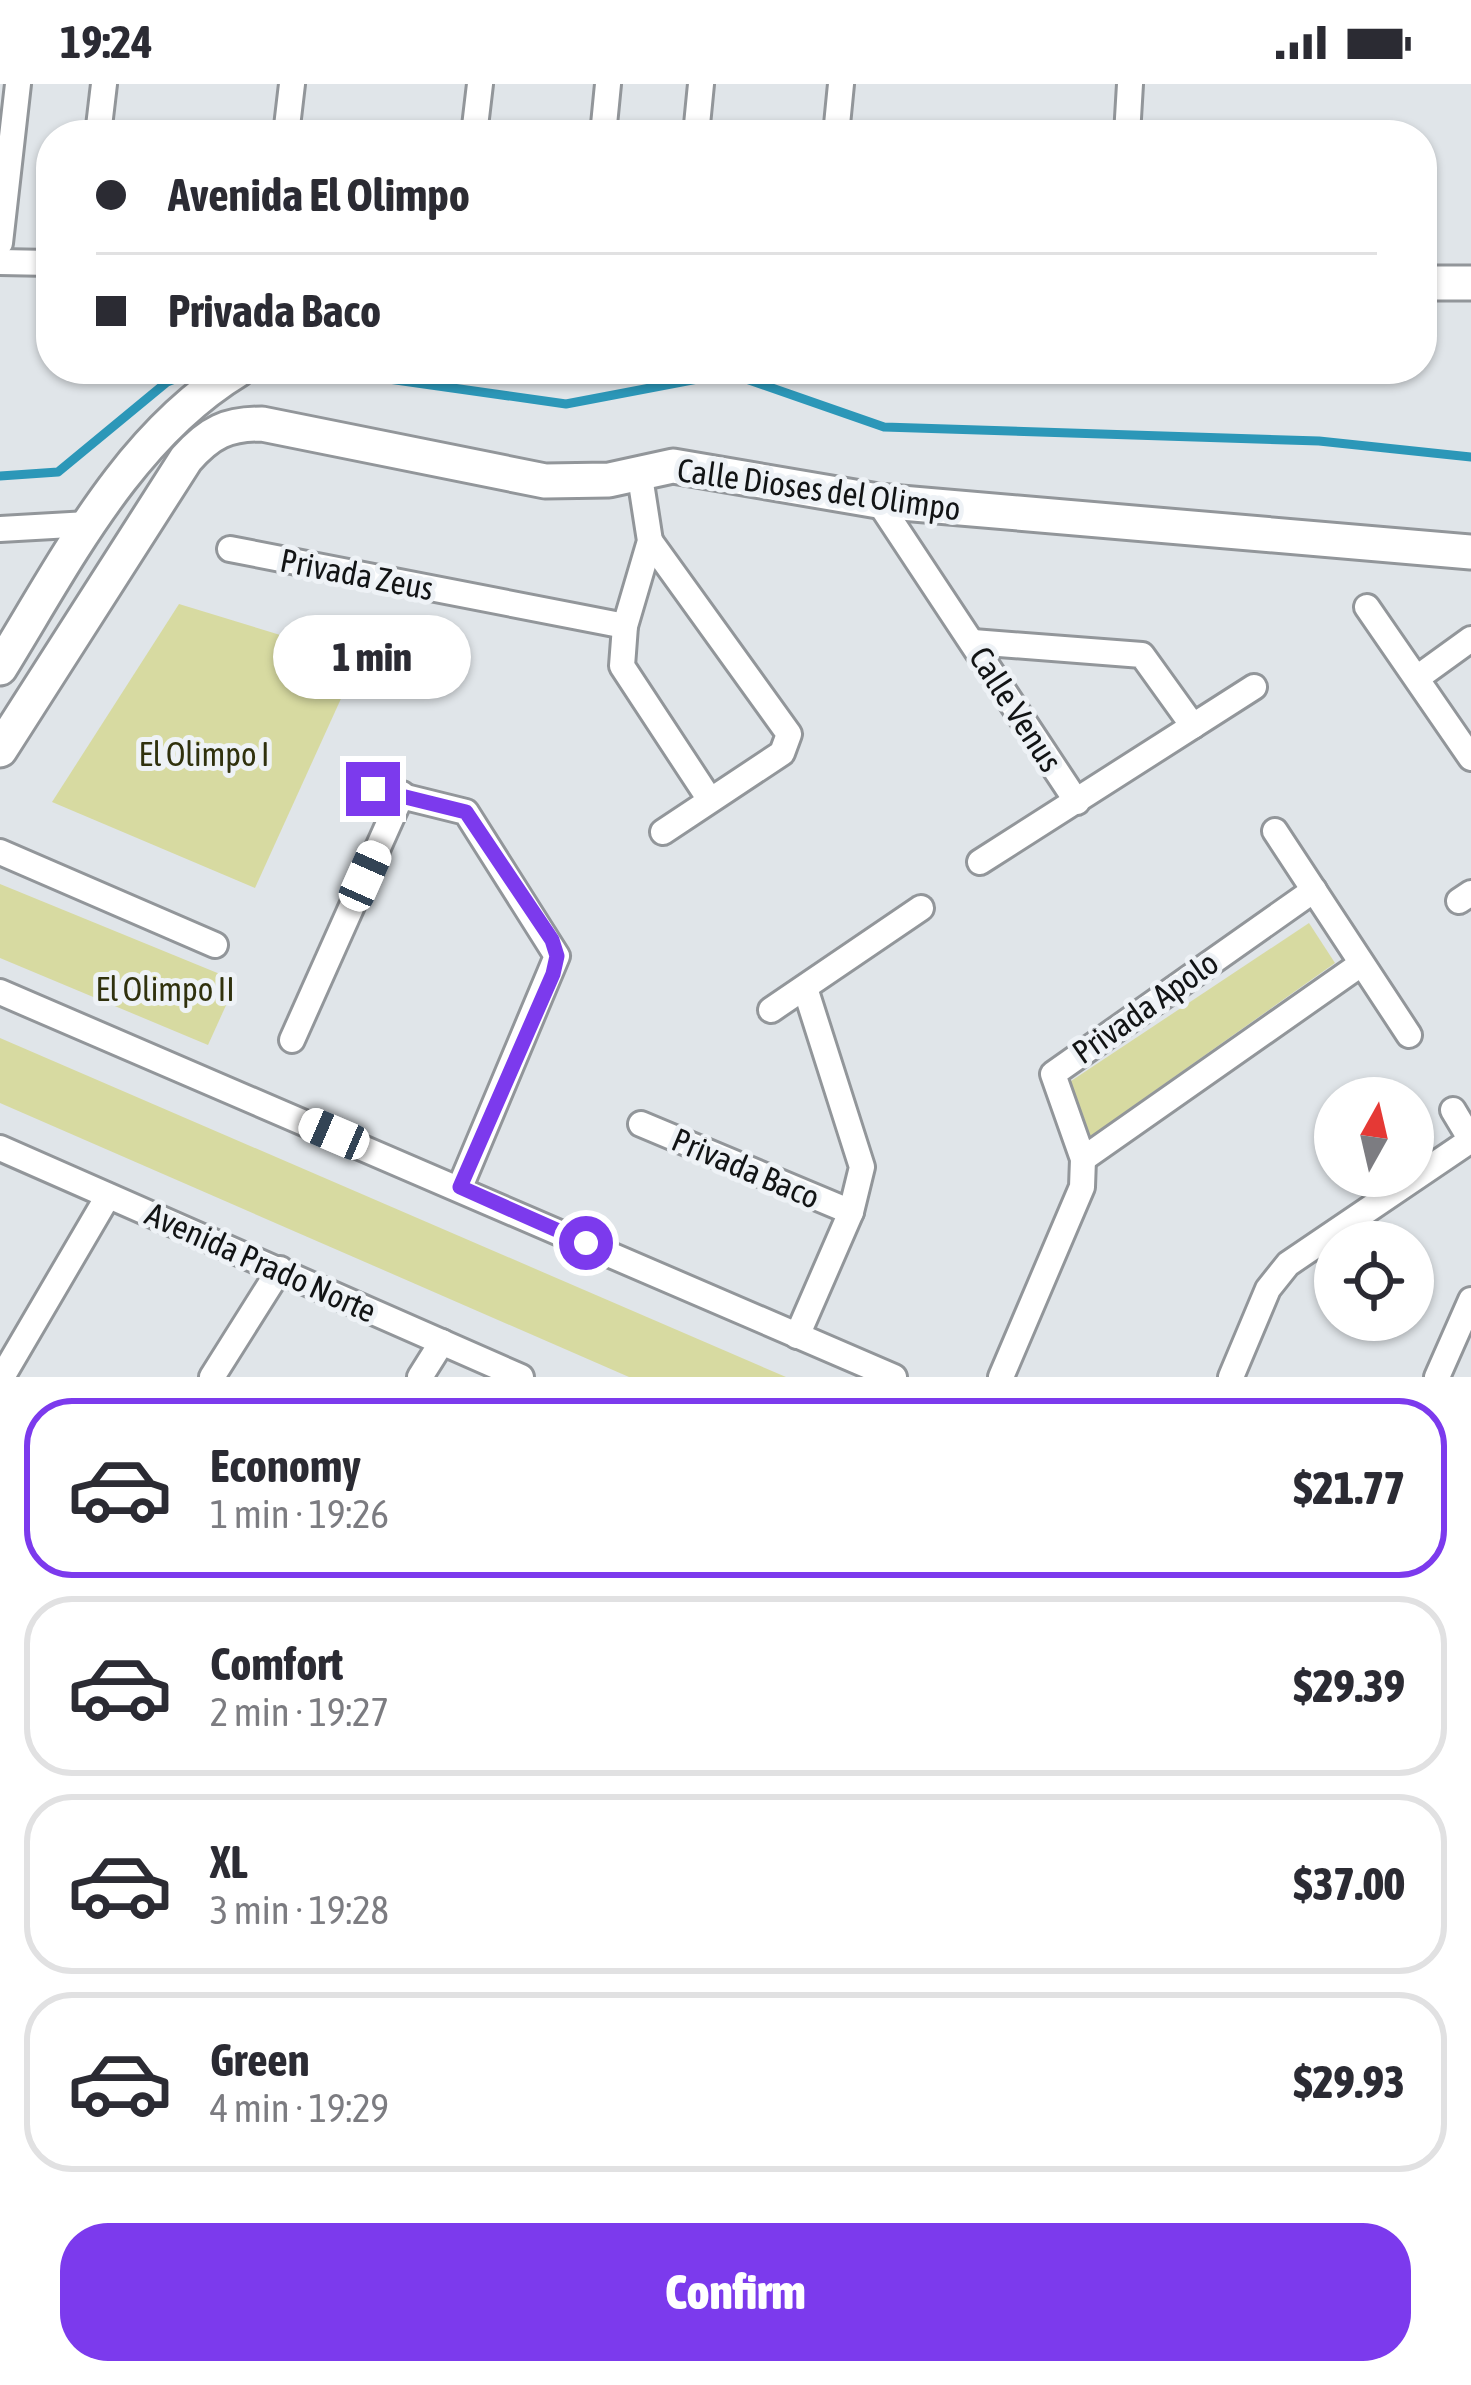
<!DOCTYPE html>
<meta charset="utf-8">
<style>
body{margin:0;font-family:"Asap Condensed",sans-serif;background:#f7f7f7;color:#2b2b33;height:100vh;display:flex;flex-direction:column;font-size:45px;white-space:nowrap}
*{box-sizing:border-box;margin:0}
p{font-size:39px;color:#7c7c81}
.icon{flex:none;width:66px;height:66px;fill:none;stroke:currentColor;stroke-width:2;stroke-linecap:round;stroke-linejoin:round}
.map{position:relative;height:1293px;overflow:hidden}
.panel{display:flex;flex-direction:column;background:#fff;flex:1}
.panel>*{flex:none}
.top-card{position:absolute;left:36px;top:36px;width:1401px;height:264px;border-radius:48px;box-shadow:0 3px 9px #0004;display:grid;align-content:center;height:264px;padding:0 60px;background:#fff}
.needle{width:78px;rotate:8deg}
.buttons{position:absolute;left:1314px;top:993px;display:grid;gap:24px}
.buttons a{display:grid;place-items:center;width:120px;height:120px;border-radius:50%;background:#fff;box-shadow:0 3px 9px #0004;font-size:60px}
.end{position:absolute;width:54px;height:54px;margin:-27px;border:15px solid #7c3aed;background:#fff;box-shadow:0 0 0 6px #fff}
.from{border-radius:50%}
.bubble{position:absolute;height:84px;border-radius:42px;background:#fff;box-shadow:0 3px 9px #0004;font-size:39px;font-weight:800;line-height:84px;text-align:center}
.car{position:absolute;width:36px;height:72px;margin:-36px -18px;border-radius:15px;box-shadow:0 0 9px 3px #0007;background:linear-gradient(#fff 24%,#345 0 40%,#fff 0 76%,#345 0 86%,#fff 0)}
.top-card b{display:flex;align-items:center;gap:42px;height:114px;font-size:45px}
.top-card b+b{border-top:3px solid #e1e1e2}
.top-card i{width:30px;height:30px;background:#2b2b33}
ul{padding:21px 0 0;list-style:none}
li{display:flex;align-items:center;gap:36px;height:180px;margin:0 24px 18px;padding:0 36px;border:6px solid #e1e1e2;border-radius:48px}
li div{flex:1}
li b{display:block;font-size:45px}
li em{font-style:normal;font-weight:800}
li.selected{border-color:#7c3aed}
li>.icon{width:108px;height:108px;stroke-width:1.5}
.cta{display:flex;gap:24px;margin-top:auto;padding:24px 60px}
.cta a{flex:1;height:138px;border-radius:48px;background:#7c3aed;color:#fff;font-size:48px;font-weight:800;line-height:138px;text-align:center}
.status{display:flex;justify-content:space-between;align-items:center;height:84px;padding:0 60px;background:#fff;direction:ltr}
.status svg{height:33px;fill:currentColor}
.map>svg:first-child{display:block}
.green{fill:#d7daa1}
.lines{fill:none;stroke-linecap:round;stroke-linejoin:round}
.stream{stroke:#2c97b8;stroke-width:9}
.street-casing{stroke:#92969a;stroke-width:30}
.secondary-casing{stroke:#92969a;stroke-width:39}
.street{stroke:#fff;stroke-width:24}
.secondary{stroke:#fff;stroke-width:33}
.route{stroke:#7c3aed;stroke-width:15}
.labels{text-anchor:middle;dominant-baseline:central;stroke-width:10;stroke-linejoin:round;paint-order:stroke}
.street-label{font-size:33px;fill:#121415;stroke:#eef2f6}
.park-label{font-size:33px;fill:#30310d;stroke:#eef2f6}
</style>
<div class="status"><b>19:24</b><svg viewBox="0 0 49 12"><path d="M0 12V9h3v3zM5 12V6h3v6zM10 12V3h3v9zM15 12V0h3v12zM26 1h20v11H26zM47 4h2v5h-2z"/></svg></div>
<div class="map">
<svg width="1471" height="1293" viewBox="0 0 1471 1293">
<rect width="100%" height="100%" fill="#e0e5e9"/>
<!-- green -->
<g class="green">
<path d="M179,520L359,575L255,804L52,718Z"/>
<path d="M0,800L237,897L208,961L0,874Z"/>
<path d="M1309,839L1335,879L1088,1054L1068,999Z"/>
<path d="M0,954L786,1293H629L0,1019Z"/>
</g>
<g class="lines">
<!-- stream -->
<g class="stream">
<path d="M318,285L566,320L729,289L884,343L1319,357L1471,373"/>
<path d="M0,392L58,388L167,298L195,287"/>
</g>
<defs>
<g id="street">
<path d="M98,51L104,0"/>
<path d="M286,51L292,0"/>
<path d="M474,51L480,0"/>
<path d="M603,51L608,0"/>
<path d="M696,51L701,0"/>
<path d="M836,51L841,0"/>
<path d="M1127,51L1130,0"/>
<path d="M0,159L18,0"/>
<path d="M0,178L51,179"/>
<path d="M639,386L650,457L625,542L622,582L710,716"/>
<path d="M878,417L1077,718"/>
<path d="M0,445L88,440"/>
<path d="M650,457L789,650L782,669L663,748"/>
<path d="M230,465L625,542"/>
<path d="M1367,523L1471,674"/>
<path d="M973,558L1142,571L1193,642"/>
<path d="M1417,594L1471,555"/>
<path d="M373,705L466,728L557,872L460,1103"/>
<path d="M1275,747L1409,951"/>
<path d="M0,768L215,861"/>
<path d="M980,778L1254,603"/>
<path d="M1459,817L1471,809"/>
<path d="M0,908L894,1293"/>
<path d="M771,926L921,824"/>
<path d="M292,956L402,710"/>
<path d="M641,1040L851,1128"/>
<path d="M0,1064L521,1293"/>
<path d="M1083,1075L1361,880"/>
<path d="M797,1252L851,1128L862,1083L805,904"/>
<path d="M2,1293L108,1112"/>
<path d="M212,1293L280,1185"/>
<path d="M420,1293L442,1258"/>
<path d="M1001,1293L1082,1103L1083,1075L1053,990L1314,806"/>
<path d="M1231,1293L1268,1205L1288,1180L1471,1056L1453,1026"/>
<path d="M1437,1293L1471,1216"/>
</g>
<g id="secondary">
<path d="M1422,199H1471"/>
<path d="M0,584C66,477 128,352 239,285"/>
<path d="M0,666L186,375C210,348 227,340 262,340L545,397L609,396L673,382L878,417L1471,468"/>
</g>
</defs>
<!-- street casing -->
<use href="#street" class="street-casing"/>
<!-- secondary casing -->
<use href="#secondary" class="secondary-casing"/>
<!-- street -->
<use href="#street" class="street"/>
<!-- secondary -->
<use href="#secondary" class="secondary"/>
</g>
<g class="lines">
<!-- route -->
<path class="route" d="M373,705L466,728L552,856L557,872L553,890L460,1103L586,1159"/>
</g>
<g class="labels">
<!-- street labels -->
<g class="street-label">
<text transform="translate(819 405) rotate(8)">Calle Dioses del Olimpo</text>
<text transform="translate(357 490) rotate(11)">Privada Zeus</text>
<text transform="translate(1016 625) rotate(57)">Calle Venus</text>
<text transform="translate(1145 923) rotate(-35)">Privada Apolo</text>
<text transform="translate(746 1084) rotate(23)">Privada Baco</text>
<text transform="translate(261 1178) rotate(24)">Avenida Prado Norte</text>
</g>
<!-- park labels -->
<g class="park-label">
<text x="204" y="670">El Olimpo I</text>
<text x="165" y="905">El Olimpo II</text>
</g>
</g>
</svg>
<div class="buttons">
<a><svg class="needle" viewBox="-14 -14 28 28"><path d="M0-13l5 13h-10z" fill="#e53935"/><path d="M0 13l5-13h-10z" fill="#7c7c81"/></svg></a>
<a><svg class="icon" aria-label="locate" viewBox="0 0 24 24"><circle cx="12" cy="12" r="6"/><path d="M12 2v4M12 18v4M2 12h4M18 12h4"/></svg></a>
</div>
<i class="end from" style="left:586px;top:1159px"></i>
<i class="end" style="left:373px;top:705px"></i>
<div class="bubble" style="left:273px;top:531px;width:198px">1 min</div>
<i class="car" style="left:365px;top:792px;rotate:24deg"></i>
<i class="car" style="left:334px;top:1050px;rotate:293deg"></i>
<div class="top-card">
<b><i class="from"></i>Avenida El Olimpo</b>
<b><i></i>Privada Baco</b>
</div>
</div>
<section class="panel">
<ul>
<li class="selected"><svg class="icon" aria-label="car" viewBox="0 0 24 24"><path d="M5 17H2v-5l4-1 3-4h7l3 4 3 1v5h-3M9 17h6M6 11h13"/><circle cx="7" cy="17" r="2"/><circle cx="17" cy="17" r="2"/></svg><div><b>Economy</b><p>1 min · 19:26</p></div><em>$21.77</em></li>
<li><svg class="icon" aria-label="car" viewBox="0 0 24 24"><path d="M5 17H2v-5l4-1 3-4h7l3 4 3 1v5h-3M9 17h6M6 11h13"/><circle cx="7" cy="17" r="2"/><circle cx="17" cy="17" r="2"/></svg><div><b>Comfort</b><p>2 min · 19:27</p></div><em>$29.39</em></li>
<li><svg class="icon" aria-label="car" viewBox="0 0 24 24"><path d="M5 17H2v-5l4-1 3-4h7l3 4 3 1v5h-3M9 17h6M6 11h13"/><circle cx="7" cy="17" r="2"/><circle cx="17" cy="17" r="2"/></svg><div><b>XL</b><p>3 min · 19:28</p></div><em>$37.00</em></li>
<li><svg class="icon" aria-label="car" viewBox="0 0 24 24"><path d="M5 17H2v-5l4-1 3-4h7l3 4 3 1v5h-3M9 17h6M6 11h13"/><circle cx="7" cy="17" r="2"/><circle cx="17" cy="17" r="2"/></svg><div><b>Green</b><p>4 min · 19:29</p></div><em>$29.93</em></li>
</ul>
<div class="cta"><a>Confirm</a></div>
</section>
